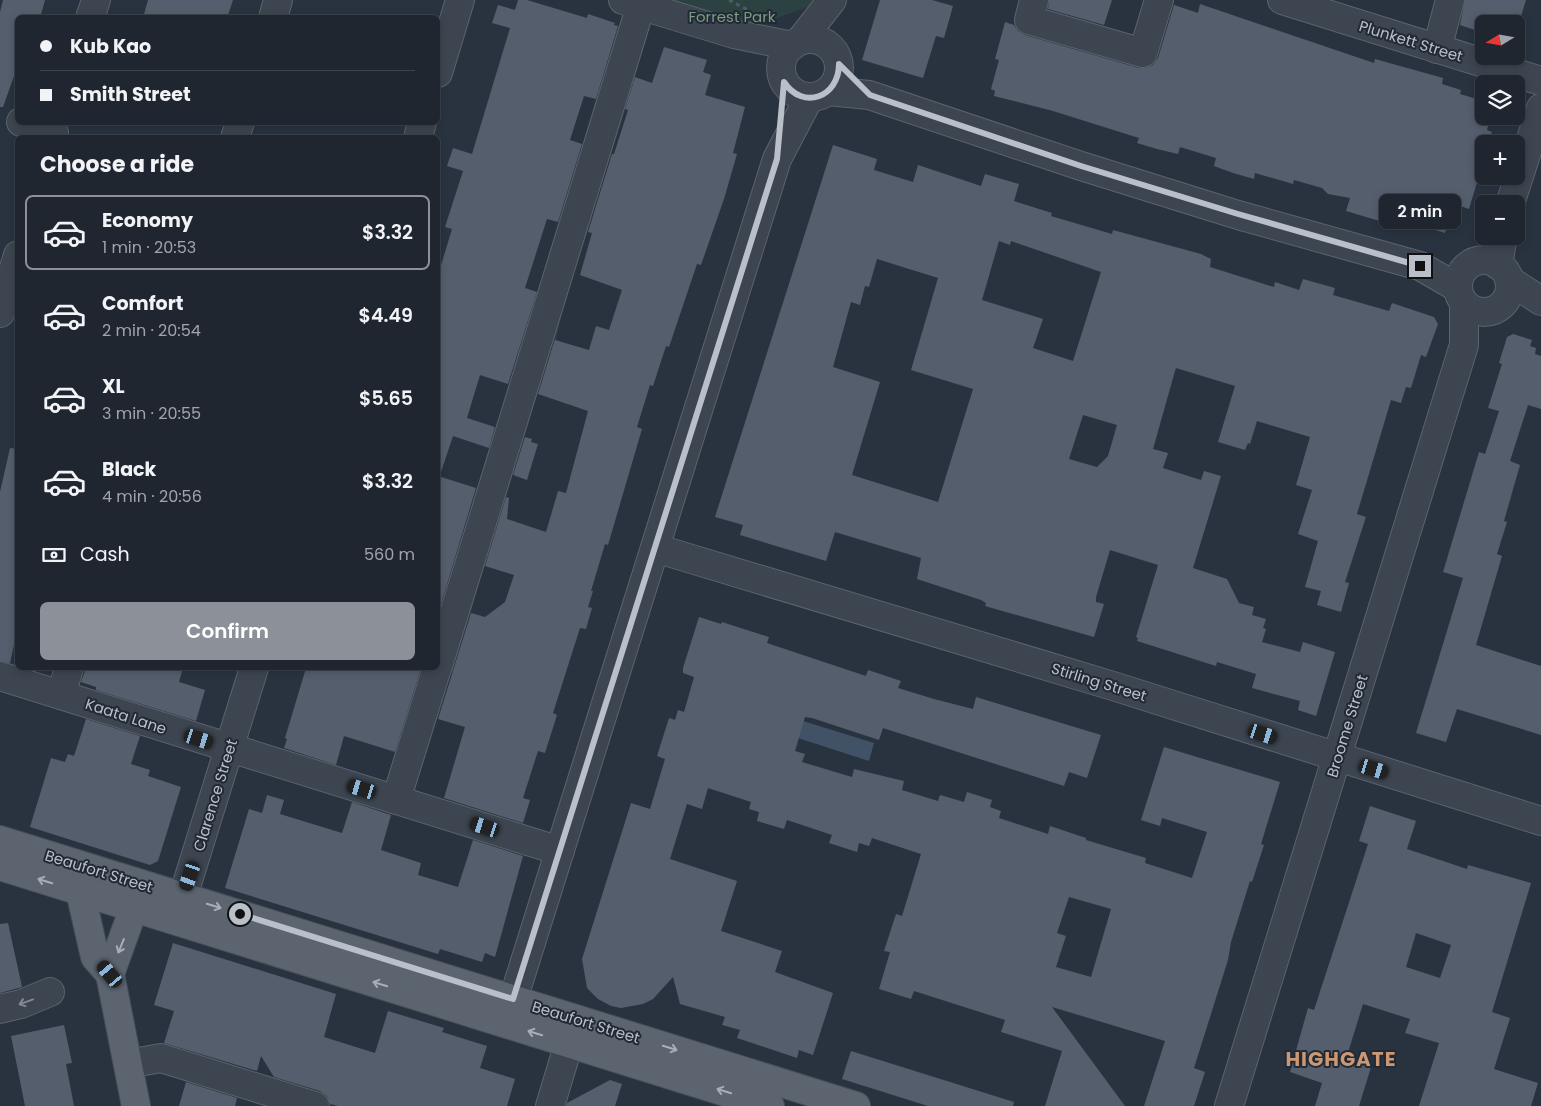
<!DOCTYPE html>
<meta charset="utf-8">
<style>
body{margin:0;font-family:Poppins,sans-serif;background:#2c323c;color:#f1f3f6;height:100vh;display:flex;flex-direction:column;font-size:19px;white-space:nowrap}
*{box-sizing:border-box;margin:0}
p{font-size:16px;color:#a1a5ab}
.icon{flex:none;width:28px;height:28px;fill:none;stroke:currentColor;stroke-width:2;stroke-linecap:round;stroke-linejoin:round}
.map{position:relative;flex:1;overflow:hidden}
.side{position:absolute;left:15px;top:135px;width:425px;height:535px;display:flex;flex-direction:column;background:#1f2630;border-radius:8px;box-shadow:0 2px 8px #0003,0 0 0 1px #3c434c}
.side>*{flex:none}
.hud{position:absolute;left:15px;top:15px;width:425px;height:110px;border-radius:8px;box-shadow:0 2px 8px #0003,0 0 0 1px #3c434c;display:grid;align-content:center;height:110px;padding:0 25px;background:#1f2630}
.needle{width:32px;rotate:259deg}
.buttons{position:absolute;left:1475px;top:15px;display:grid;gap:10px}
.buttons a{display:grid;place-items:center;width:50px;height:50px;border-radius:8px;background:#1f2630;box-shadow:0 2px 8px #0003,0 0 0 1px #3c434c;font-size:25px}
.end{position:absolute;width:22px;height:22px;margin:-11px;border:6px solid #bac0ca;background:#111;box-shadow:0 0 0 2px #111}
.from{border-radius:50%}
.bubble{position:absolute;height:35px;border-radius:8px;background:#1f2630;box-shadow:0 2px 8px #0003,0 0 0 1px #3c434c;font-size:16px;font-weight:600;line-height:35px;text-align:center}
.car{position:absolute;width:15px;height:30px;margin:-15px -8px;border-radius:6px;box-shadow:0 0 4px 1px #0007;background:linear-gradient(#222 24%,#8ab4d8 0 40%,#222 0 76%,#8ab4d8 0 86%,#222 0)}
.hud b{display:flex;align-items:center;gap:18px;height:48px;font-size:19px}
.hud b+b{border-top:1px solid #3c434c}
.hud i{width:12px;height:12px;background:#f1f3f6}
ul{padding:0;list-style:none}
li{display:flex;align-items:center;gap:15px;height:75px;margin:0 10px 8px;padding:0 15px;border:2px solid transparent;border-radius:8px}
li div{flex:1}
li b{display:block;font-size:19px}
li em{font-style:normal;font-weight:600}
li.selected{border-color:#8c9099}
li>.icon{width:45px;height:45px;stroke-width:1.5}
h2{padding:0 25px;font-size:22px;line-height:60px}
.pay{display:flex;align-items:center;gap:12px;height:55px;padding:0 25px;font-size:19px}
.pay p{margin-inline-start:auto}
.cta{display:flex;gap:10px;margin-top:auto;padding:10px 25px}
.cta a{flex:1;height:58px;border-radius:8px;background:#8c9099;color:#fff;font-size:20px;font-weight:600;line-height:58px;text-align:center}
.map>svg:first-child{display:block}
.green{fill:#2c4142}
.water{fill:#415267}
.building{fill:#555e6d;fill-rule:evenodd}
.lines{fill:none;stroke-linecap:round;stroke-linejoin:round}
.minor-casing{stroke:#5b636d;stroke-width:30}
.major-casing{stroke:#474e59;stroke-width:30}
.path{stroke:#4b5d5f;stroke-width:3;stroke-dasharray:4 4;stroke-linecap:butt}
.minor{stroke:#3d4550;stroke-width:28}
.major{stroke:#5b646f;stroke-width:28}
.oneway{stroke:#a7aeb8}
.oneway2{stroke:#828993}
.route{stroke:#bac0ca;stroke-width:6}
.labels{text-anchor:middle;dominant-baseline:central;stroke-width:4;stroke-linejoin:round;paint-order:stroke}
.park-label{font-size:15px;fill:#7a9d82;stroke:#222a35}
.street-label{font-size:15px;fill:#bac0ca;stroke:#222a35}
.district-label{font-size:20px;font-weight:bold;letter-spacing:1px;fill:#cc9773;stroke:#222a35}
</style>
<div class="map">
<svg width="1541" height="1106" viewBox="0 0 1541 1106">
<rect width="100%" height="100%" fill="#293340"/>
<!-- green -->
<path class="green" d="M623,0H826L734,34Z"/>
<!-- water -->
<path class="water" d="M803,721L874,743L869,761L798,738Z"/>
<!-- building -->
<g class="building">
<path d="M3,0H45L40,18H18V65L3,107H0V12Z"/>
<path d="M148,0H233L227,18H143Z"/>
<path d="M518,0H527L587,18L588,14L615,23L614,25L618,26L596,99L584,96L570,140L582,144L558,222L547,219L525,288L537,292L508,384L480,375L467,418L495,427L489,448L453,436L441,472L438,471V275L452,229L445,227L463,171L447,166L453,148L472,154L510,28L492,23L498,5L515,10Z"/>
<path d="M880,0H932L953,6L944,38L936,36L923,78L862,60Z"/>
<path d="M1049,0H1112L1104,25L1048,9Z"/>
<path d="M1465,0H1526L1516,32V24H1484L1481,32L1460,25Z"/>
<path d="M1200,4L1374,63L1375,59L1443,78L1442,84L1461,90L1460,94L1484,101V116H1491L1487,130L1492,132L1488,144H1484V159L1469,209L1454,204L1445,233L1406,221L1405,225L1386,219H1384L1383,222L1346,211L1350,198L1328,194L1322,188L1294,180L1293,184L1255,173L1254,179L1233,173L1214,166L1216,158L1180,147L1178,154L1157,149L1137,143L1139,138L1053,111L994,96L995,91L991,89L999,60L995,59L1005,22L1014,25L1018,31L1025,35L1139,68H1146L1153,65L1158,58L1174,5L1198,13Z"/>
<path d="M664,47L707,60L703,72L711,75L705,95L745,107L733,153L737,154L724,199L701,265L697,264L669,347L666,346L653,386L650,385L637,427L642,429L608,545L605,544L591,591H593L588,607L592,608L586,629L580,628L553,713L557,715L545,753L538,751L523,798L530,800L523,823L444,798L465,727L438,719L471,613L485,617L505,602L514,575L485,566L506,497L509,498L507,519L546,532L558,491L566,493L588,411L538,394L562,316L555,340L589,350L596,326L609,330L622,290L580,275L592,233L588,232L612,154H614L628,110L625,109L635,77L652,83Z"/>
<path d="M833,145L877,159L874,170L913,182L918,165L981,186L985,174L1019,184L1014,201L1052,213L1051,216L1112,234L1113,230L1201,254L1211,259L1210,267L1274,287L1275,282L1299,290L1303,279L1335,288L1333,295L1389,311L1392,303L1434,317L1438,324L1426,357L1421,355L1411,388L1406,387L1401,403L1391,400L1357,514L1366,517L1345,582L1349,583L1341,612L1317,605L1321,591L1305,587L1318,541L1298,534L1312,490L1296,485L1310,437L1257,421L1250,444L1248,443L1245,450L1218,442L1235,386L1176,368L1175,371L1153,449L1168,453L1163,468L1201,480L1204,471L1221,476L1193,568L1227,579L1239,603L1254,607L1252,615L1266,619L1263,628L1266,629L1262,642L1300,652L1303,642L1335,652L1316,716L1298,710L1300,701L1252,688L1256,674L1217,662L1216,666L1137,641L1138,638L1136,637L1158,565L1110,550L1096,597V602L1104,604L1094,637L985,606L986,603L981,600L917,579L921,558L835,532L826,561L740,535L743,525L715,517ZM999,241L1010,245L1011,241L1101,272L1073,361L1033,348L1043,319L982,300ZM877,259L938,278L911,370L973,389L938,502L852,475L880,382L833,367L851,302L860,305L865,286L869,287ZM1083,415L1117,425L1108,456L1097,467L1069,459Z"/>
<path d="M1513,334L1532,340L1530,346L1536,348L1535,354L1541,356V409L1528,405L1510,461L1520,465L1504,521L1507,522L1497,554L1502,556L1476,645L1541,666V735L1457,709L1446,742L1416,733L1463,578L1443,572L1479,452L1485,454L1499,411L1488,408L1502,364L1499,363L1507,337Z"/>
<path d="M525,437L532,439L531,442L538,444L527,480L513,475Z"/>
<path d="M10,448L18,449V627L10,663L0,661V492Z"/>
<path d="M438,476L476,488L438,614Z"/>
<path d="M699,617L721,624L722,622L769,637L767,643L866,676L868,670L901,681L898,688L934,699L973,709L976,697L1101,735L1087,778L1069,772L1064,786L883,728L879,740L812,718L805,717L795,751L805,754L802,762L852,777L854,769L904,781L902,790L938,801L940,795L964,802L967,792L992,800L990,807L1001,811L999,818L1048,834L1050,826L1086,838V840L1146,858L1145,863L1192,878L1207,832L1162,818L1160,826L1141,820L1164,747L1280,782L1261,844L1264,845L1252,882L1250,881L1231,942L1228,960L1194,1068L1205,1072L1194,1106H1144L1165,1041L1052,1007L1125,1106H1045L1062,1051L1001,1032L1005,1020L914,991L911,999L879,989L890,952L884,951L896,914L902,916L921,854L872,838L869,846L859,843L857,852L829,843L832,835L787,820L784,829L757,821L759,812L749,809L751,802L708,788L702,809L687,804L670,859L737,881L721,931L782,951L775,972L833,993L813,1055L799,1050L797,1058L737,1038L740,1030L722,1025L725,1017L680,1004L673,977L653,999L643,1004L621,1008L611,1006L598,999L587,988L582,959L631,803L650,809L665,759L657,756L669,718L675,720L678,710L684,712L694,677L683,673V668ZM1069,897L1111,909L1091,977L1056,967L1066,936L1057,933Z"/>
<path d="M86,668H183L179,682L205,690L196,721L96,690V687L81,682Z"/>
<path d="M306,668H421L395,752L344,736L336,765L284,748L287,739L285,738Z"/>
<path d="M86,719L140,736L131,764L150,770L148,776L181,787L158,861L150,865L30,827L51,758L65,762L68,754L74,756Z"/>
<path d="M267,795L284,800L280,814L342,833L352,802L391,815L381,850L421,863L418,875L458,887L473,840L523,856L495,957L485,953L482,962L440,949L438,954L225,888L249,809L262,813Z"/>
<path d="M1370,806L1416,821L1407,849L1467,869L1468,865L1531,883L1492,1012L1510,1018L1494,1069L1538,1083L1531,1106H1419L1439,1043L1405,1033L1410,1019L1363,1004L1347,1056L1372,1064L1359,1106H1315L1322,1083L1290,1072L1308,1008L1314,1010L1368,844L1359,841ZM1416,933L1451,945L1440,978L1406,967Z"/>
<path d="M8,923L22,987L0,993V924Z"/>
<path d="M173,943L336,994L324,1037L375,1053L388,1011L444,1028L442,1032L487,1046L480,1068L515,1079L507,1106H338L330,1104L327,1096L320,1091L274,1077L261,1056L257,1071L164,1043L174,1011L154,1005Z"/>
<path d="M64,1025L72,1063L66,1064L74,1106H25L11,1036Z"/>
<path d="M851,1051L1014,1102L1013,1106H928L842,1079Z"/>
<path d="M610,1080L622,1084L615,1106H566L567,1103Z"/>
<path d="M186,1082L237,1098L235,1106H179Z"/>
</g>
<g class="lines">
<defs>
<g id="minor">
<path d="M623,0L734,34L792,46"/>
<path d="M1034,0L1029,20L1143,53L1159,0"/>
<path d="M1282,0L1541,81"/>
<path d="M90,18L96,0"/>
<path d="M273,18L278,0"/>
<circle cx="810" cy="68" r="29"/>
<path d="M800,41L832,0"/>
<path d="M1437,49L1450,0"/>
<path d="M438,73L460,0"/>
<path d="M828,91L869,95L1081,166L1238,215L1420,266L1458,288"/>
<path d="M21,122L54,133"/>
<path d="M235,138L240,122"/>
<path d="M418,138L422,122"/>
<path d="M1510,204L1541,108"/>
<circle cx="1484" cy="286" r="26"/>
<path d="M1498,265L1503,236"/>
<path d="M1509,280L1541,301"/>
<path d="M0,313L18,255"/>
<path d="M655,548L1113,686L1541,821"/>
<path d="M438,666L641,5"/>
<path d="M0,676L560,851"/>
<path d="M61,695L69,668"/>
<path d="M396,800L437,668"/>
<path d="M176,919L254,668"/>
<path d="M0,1009L21,1004L50,992"/>
<path d="M506,1022L777,159L809,98"/>
<path d="M128,1064L161,1058L315,1106"/>
<path d="M550,1106L576,1020"/>
<path d="M1229,1106L1464,345V304"/>
</g>
<g id="major">
<path d="M0,840L856,1106"/>
<path d="M0,866L770,1106"/>
<path d="M80,891L95,957L110,974L136,1106"/>
<path d="M110,974L140,891"/>
</g>
</defs>
<!-- minor casing -->
<use href="#minor" class="minor-casing"/>
<!-- major casing -->
<use href="#major" class="major-casing"/>
<!-- path -->
<path class="path" d="M729,0L748,10"/>
<!-- minor -->
<use href="#minor" class="minor"/>
<!-- major -->
<use href="#major" class="major"/>
</g>
<!-- one-way arrows -->
<defs><path id="oneway-shaft" d="M-6 0H5M1.5-3L5.5 0L1.5 3" fill="none" stroke-width="1.6" stroke-linecap="round" stroke-linejoin="round" transform="scale(1.25)"/></defs>
<g class="oneway">
<use href="#oneway-shaft" transform="translate(45 881) rotate(-163)"/>
<use href="#oneway-shaft" transform="translate(214 906) rotate(17)"/>
<use href="#oneway-shaft" transform="translate(121 946) rotate(112)"/>
<use href="#oneway-shaft" transform="translate(380 984) rotate(-163)"/>
<use href="#oneway-shaft" transform="translate(535 1033) rotate(-163)"/>
<use href="#oneway-shaft" transform="translate(670 1048) rotate(17)"/>
<use href="#oneway-shaft" transform="translate(724 1091) rotate(-163)"/>
</g>
<use class="oneway2" href="#oneway-shaft" transform="translate(26 1002) rotate(160)"/>
<g class="lines">
<!-- route -->
<path class="route" d="M240,914L513,999L777,159L784,82C803,111 839,97 839,64L870,95L1081,166L1238,214L1420,266"/>
</g>
<g class="labels">
<!-- park labels -->
<g class="park-label">
<text x="732" y="16">Forrest Park</text>
</g>
<!-- street labels -->
<g class="street-label">
<text transform="translate(1411 41) rotate(17)">Plunkett Street</text>
<text transform="translate(1099 682) rotate(17)">Stirling Street</text>
<text transform="translate(126 716) rotate(18)">Kaata Lane</text>
<text transform="translate(1347 726) rotate(-73)">Broome Street</text>
<text transform="translate(215 795) rotate(-73)">Clarence Street</text>
<text transform="translate(99 871) rotate(17)">Beaufort Street</text>
<text transform="translate(586 1022) rotate(17)">Beaufort Street</text>
</g>
<!-- district labels -->
<g class="district-label">
<text x="1341" y="1059">HIGHGATE</text>
</g>
</g>
</svg>
<div class="buttons">
<a><svg class="needle" viewBox="-14 -14 28 28"><path d="M0-13l5 13h-10z" fill="#e53935"/><path d="M0 13l5-13h-10z" fill="#a1a5ab"/></svg></a>
<a><svg class="icon" aria-label="layers" viewBox="0 0 24 24"><path d="M12 4l9 5-9 5-9-5zM3 14l9 5 9-5"/></svg></a>
<a>+</a>
<a>−</a>
</div>
<i class="end from" style="left:240px;top:914px"></i>
<i class="end" style="left:1420px;top:266px"></i>
<div class="bubble" style="left:1379px;top:194px;width:82px">2 min</div>
<i class="car" style="left:1263px;top:734px;rotate:108deg"></i>
<i class="car" style="left:199px;top:739px;rotate:108deg"></i>
<i class="car" style="left:1374px;top:769px;rotate:107deg"></i>
<i class="car" style="left:362px;top:789px;rotate:287deg"></i>
<i class="car" style="left:485px;top:827px;rotate:288deg"></i>
<i class="car" style="left:190px;top:876px;rotate:199deg"></i>
<i class="car" style="left:110px;top:974px;rotate:320deg"></i>
<div class="hud">
<b><i class="from"></i>Kub Kao</b>
<b><i></i>Smith Street</b>
</div>
<section class="side">
<h2>Choose a ride</h2>
<ul>
<li class="selected"><svg class="icon" aria-label="car" viewBox="0 0 24 24"><path d="M5 17H2v-5l4-1 3-4h7l3 4 3 1v5h-3M9 17h6M6 11h13"/><circle cx="7" cy="17" r="2"/><circle cx="17" cy="17" r="2"/></svg><div><b>Economy</b><p>1 min · 20:53</p></div><em>$3.32</em></li>
<li><svg class="icon" aria-label="car" viewBox="0 0 24 24"><path d="M5 17H2v-5l4-1 3-4h7l3 4 3 1v5h-3M9 17h6M6 11h13"/><circle cx="7" cy="17" r="2"/><circle cx="17" cy="17" r="2"/></svg><div><b>Comfort</b><p>2 min · 20:54</p></div><em>$4.49</em></li>
<li><svg class="icon" aria-label="car" viewBox="0 0 24 24"><path d="M5 17H2v-5l4-1 3-4h7l3 4 3 1v5h-3M9 17h6M6 11h13"/><circle cx="7" cy="17" r="2"/><circle cx="17" cy="17" r="2"/></svg><div><b>XL</b><p>3 min · 20:55</p></div><em>$5.65</em></li>
<li><svg class="icon" aria-label="car" viewBox="0 0 24 24"><path d="M5 17H2v-5l4-1 3-4h7l3 4 3 1v5h-3M9 17h6M6 11h13"/><circle cx="7" cy="17" r="2"/><circle cx="17" cy="17" r="2"/></svg><div><b>Black</b><p>4 min · 20:56</p></div><em>$3.32</em></li>
</ul>
<div class="pay"><svg class="icon" aria-label="cash" viewBox="0 0 24 24"><path d="M3 7h18v10H3z"/><circle cx="12" cy="12" r="2"/></svg>Cash<p>560 m</p></div>
<div class="cta"><a>Confirm</a></div>
</section>
</div>
